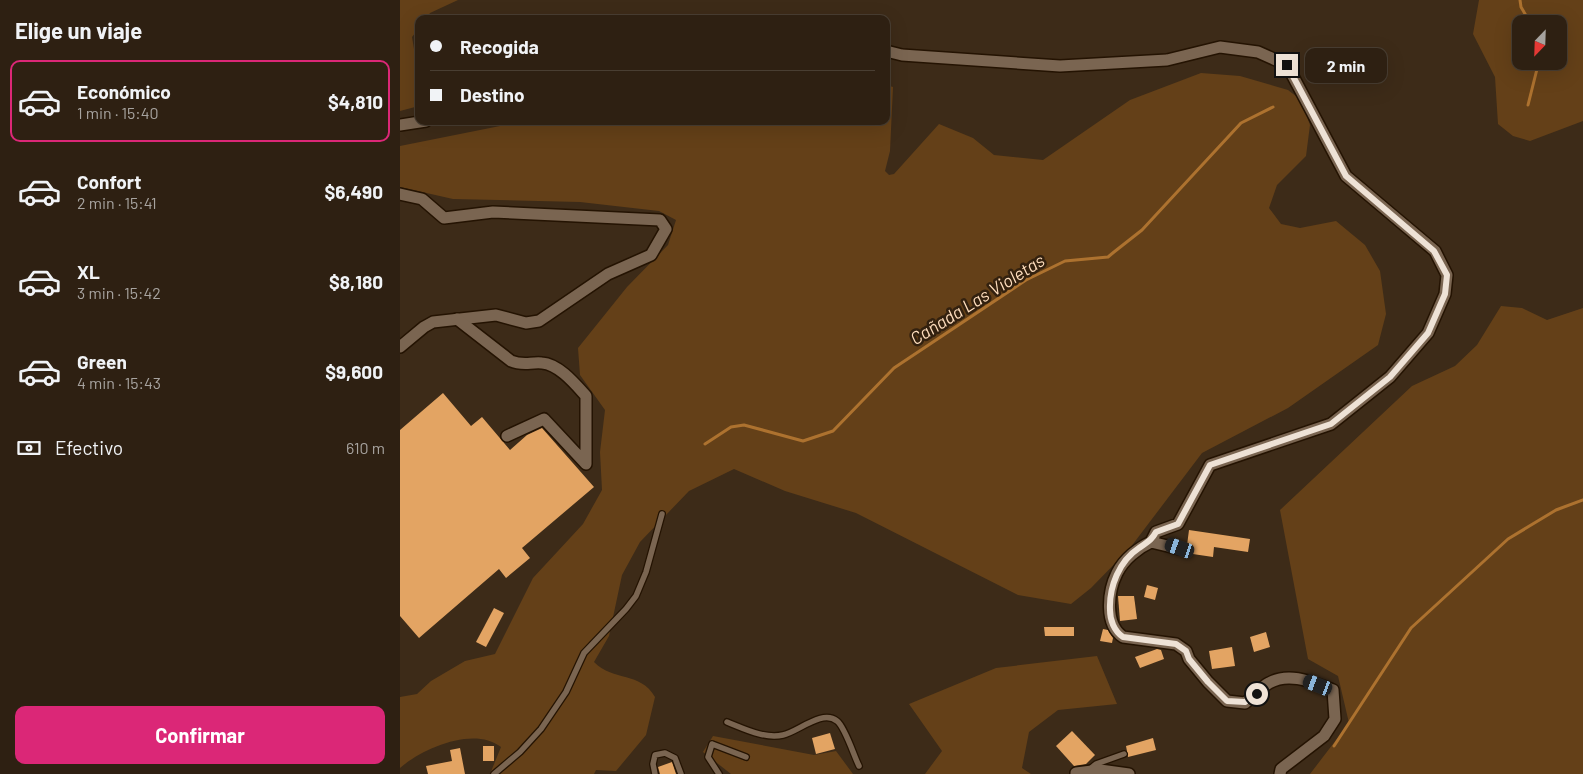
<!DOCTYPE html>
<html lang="es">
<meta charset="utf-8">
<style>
body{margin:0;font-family:Barlow,sans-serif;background:#3a2d20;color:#f1f3f6;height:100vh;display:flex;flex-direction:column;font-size:19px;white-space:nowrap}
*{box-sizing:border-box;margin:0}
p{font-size:16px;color:#a7a39f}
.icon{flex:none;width:28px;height:28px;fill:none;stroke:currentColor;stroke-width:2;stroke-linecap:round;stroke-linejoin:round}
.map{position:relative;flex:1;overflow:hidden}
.sheet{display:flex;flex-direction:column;background:#2e2012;width:400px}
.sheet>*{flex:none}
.hud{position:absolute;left:15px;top:15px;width:475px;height:110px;border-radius:10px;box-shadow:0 5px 20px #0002,0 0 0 1px #493e32;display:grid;align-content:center;height:110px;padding:0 15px;background:#2e2012}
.needle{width:32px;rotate:203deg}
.controls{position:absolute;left:1112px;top:15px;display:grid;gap:10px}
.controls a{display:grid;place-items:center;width:55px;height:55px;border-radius:10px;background:#2e2012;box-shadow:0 5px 20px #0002,0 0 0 1px #493e32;font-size:25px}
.end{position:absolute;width:22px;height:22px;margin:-11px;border:6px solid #eee2d6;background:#111;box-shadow:0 0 0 2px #111}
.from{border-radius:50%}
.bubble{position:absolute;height:35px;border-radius:10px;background:#2e2012;box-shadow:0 5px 20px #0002,0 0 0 1px #493e32;font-size:16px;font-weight:700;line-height:35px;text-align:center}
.car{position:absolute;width:15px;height:30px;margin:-15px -8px;border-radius:6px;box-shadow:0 0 4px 1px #0007;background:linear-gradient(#222 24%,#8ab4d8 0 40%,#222 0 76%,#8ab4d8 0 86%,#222 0)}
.hud b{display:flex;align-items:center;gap:18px;height:48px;font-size:19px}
.hud b+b{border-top:1px solid #493e32}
.hud i{width:12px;height:12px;background:#f1f3f6}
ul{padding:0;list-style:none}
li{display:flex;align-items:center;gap:15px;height:82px;margin:0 10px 8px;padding:0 5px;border:2px solid transparent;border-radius:10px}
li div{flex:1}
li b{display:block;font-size:19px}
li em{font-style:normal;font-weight:700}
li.active{border-color:#db2777}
li>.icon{width:45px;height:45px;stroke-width:1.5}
h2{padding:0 15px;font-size:22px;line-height:60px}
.pay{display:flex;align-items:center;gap:12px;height:55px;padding:0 15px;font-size:19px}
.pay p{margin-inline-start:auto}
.cta{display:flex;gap:10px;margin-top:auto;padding:10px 15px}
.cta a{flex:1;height:58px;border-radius:10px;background:#db2777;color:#fff;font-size:20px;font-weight:700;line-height:58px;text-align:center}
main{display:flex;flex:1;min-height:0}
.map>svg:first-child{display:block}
.green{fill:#644018;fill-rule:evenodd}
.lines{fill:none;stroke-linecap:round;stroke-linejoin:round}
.stream{stroke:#ad722f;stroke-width:3}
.building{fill:#e3a463}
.lane-casing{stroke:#241302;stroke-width:8}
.street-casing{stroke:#241302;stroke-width:14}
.lane{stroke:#7a6551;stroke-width:5.5}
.street{stroke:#7a6551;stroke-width:11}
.route{stroke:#eee2d6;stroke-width:6}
.labels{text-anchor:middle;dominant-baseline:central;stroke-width:5;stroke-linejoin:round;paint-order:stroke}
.water-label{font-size:18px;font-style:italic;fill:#feddbd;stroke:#33210f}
</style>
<main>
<section class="sheet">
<h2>Elige un viaje</h2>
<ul>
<li class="active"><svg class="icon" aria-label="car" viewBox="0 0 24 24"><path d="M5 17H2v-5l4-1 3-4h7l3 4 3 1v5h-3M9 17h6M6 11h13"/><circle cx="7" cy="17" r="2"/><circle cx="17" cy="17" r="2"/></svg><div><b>Económico</b><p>1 min · 15:40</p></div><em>$4,810</em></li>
<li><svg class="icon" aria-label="car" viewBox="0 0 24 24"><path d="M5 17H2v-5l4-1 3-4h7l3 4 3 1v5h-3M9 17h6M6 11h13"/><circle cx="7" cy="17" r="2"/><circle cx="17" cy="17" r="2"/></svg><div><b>Confort</b><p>2 min · 15:41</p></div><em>$6,490</em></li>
<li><svg class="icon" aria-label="car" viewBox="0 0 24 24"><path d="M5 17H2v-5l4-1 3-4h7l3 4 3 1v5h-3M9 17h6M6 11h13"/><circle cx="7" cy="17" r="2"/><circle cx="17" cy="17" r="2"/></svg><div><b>XL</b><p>3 min · 15:42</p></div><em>$8,180</em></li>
<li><svg class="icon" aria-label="car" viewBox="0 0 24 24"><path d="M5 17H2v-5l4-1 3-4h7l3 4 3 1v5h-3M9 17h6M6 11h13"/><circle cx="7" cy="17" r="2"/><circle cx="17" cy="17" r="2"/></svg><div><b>Green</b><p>4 min · 15:43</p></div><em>$9,600</em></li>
</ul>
<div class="pay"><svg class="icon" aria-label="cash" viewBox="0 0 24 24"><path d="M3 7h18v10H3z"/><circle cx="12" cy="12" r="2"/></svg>Efectivo<p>610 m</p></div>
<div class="cta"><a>Confirmar</a></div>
</section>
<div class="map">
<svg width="1183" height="774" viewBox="0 0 1183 774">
<rect width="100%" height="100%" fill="#3d2b18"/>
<!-- green -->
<g class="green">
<path d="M0,0H58L30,13L26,19H19V28L12,37L18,73L15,107L0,111Z"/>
<path d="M1079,0H1183V121L1130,141L1113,136L1098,124L1095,77L1073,34ZM1121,24H1159V61H1121Z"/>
<path d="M801,73L840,76L888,90L901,100L910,125L906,156L877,185L869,208L881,224L900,228L936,221L965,245L980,271L986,314L978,345L888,408L802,453L730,548L691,588L671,604L618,595L456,513L385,491L334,469L289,491L240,542L222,575L209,636L194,662C214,682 240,671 255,697L246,735L216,771L196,770L194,774H90L101,747C74,726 23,748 0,768V697L17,694L31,681L65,661L95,654L133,578L183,524L202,490L200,452L205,410L180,375L178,348L227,287L268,245L276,220L259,211L180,202L53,199L0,187V146L125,121H486V85L493,87L490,151L485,171L489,175L494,174L539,124L573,138L594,155L643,160L730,100Z"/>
<path d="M1101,306L1122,308L1147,320L1183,308V774H910L949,723L938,676L908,659L880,510L1012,386L1055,366L1077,345Z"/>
<path d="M697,656L717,704L658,710L629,732L622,768L631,774H525L542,751L509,704L596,668Z"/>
<path d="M313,736L414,755L436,751L453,774H331L303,752Z"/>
</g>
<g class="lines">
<!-- stream -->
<g class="stream">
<path d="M1120,0L1121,7L1131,24"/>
<path d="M1128,105L1139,61"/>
<path d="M305,444L331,427L344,425L403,441L433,431L494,368L626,280L665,261L708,257L714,252L742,230L841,123L873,107"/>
<path d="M934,746L1011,628L1108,539L1156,510L1183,500"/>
</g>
</g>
<!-- building -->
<g class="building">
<path d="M43,393L71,426L82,417L110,450L127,435L142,428L194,487L122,548L130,558L106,578L99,569L19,638L0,616V430Z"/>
<path d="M789,530L850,539L848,552L814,547L813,557L786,553Z"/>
<path d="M747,585L758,588L755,600L744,597Z"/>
<path d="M718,596H734L737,619L720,621Z"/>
<path d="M94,608L104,613L86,647L76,642Z"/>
<path d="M644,627H674V636H645Z"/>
<path d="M703,629L708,630L713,638L712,643L700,641Z"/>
<path d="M866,632L870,647L854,652L850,637Z"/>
<path d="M832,647L835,666L812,669L809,651Z"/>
<path d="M757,649L761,650L764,659L740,668L735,657Z"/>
<path d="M672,731L695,755L686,764L674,766L656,746Z"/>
<path d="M430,733L435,749L416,754L412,738Z"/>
<path d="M753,738L756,750L728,757L726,746Z"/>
<rect x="83" y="746" width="11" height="15"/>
<path d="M60,748L65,774H28L26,766L52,761L50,750Z"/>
<path d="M272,762L276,774H260L258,767Z"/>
</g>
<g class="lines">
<defs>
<g id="lane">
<path d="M327,722C345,729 364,739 383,735C398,732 422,709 437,721C445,727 454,756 459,766"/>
<path d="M690,769L696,764L724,754"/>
<path d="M94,774L120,752L141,729L166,692L184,653L226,609L236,596L246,572L262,514"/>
<path d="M255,774L253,764L255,755L265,753L275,758L281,774"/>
<path d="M319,774L308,757L312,744L346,757"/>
</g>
<g id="street">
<path d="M486,51L502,55L660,66L767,60L820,47L858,52L887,65L946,176L1035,251L1047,275L1045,294L1028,333L990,377L931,424L810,465L778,524L756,532L751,542"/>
<path d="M0,125L26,121"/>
<path d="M0,194L22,199L44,218L93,212L260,220L266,229L251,255L208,274L139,321L126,323L96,315L33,322L24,327L0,347"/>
<path d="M57,319L111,361C123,366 130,362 142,363C159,364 176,385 186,396V464L144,419L107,436"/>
<path d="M780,549L751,542C738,548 724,559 717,573C708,591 704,624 723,637L776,644L786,651L789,659L808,682L827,701L845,703C853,697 861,687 869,683C890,671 914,683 933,690L935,719L924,736L881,769L880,774"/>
<path d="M676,773L700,770L729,774"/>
</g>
</defs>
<!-- lane casing -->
<use href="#lane" class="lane-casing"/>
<!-- street casing -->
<use href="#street" class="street-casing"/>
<!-- lane -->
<use href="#lane" class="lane"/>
<!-- street -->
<use href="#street" class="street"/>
</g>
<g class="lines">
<!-- route -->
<path class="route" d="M857,694L845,702L827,701L808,682L789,659L786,651L776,644L723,637C714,631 710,620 710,610C709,587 719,561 739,548C747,542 751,541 756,532L778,524L810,465L931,424L990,377L1028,333L1045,294L1047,275L1034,251L946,176L887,65"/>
</g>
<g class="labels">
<!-- water labels -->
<g class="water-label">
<text transform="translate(577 299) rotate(-32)">Cañada Las Violetas</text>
</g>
</g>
</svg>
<div class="controls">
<a><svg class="needle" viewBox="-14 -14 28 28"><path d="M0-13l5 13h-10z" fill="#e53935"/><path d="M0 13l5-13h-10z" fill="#a7a39f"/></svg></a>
</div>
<i class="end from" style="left:857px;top:694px"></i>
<i class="end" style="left:887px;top:65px"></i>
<div class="bubble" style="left:905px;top:48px;width:82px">2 min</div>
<i class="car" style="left:780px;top:548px;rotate:289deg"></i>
<i class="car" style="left:918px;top:685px;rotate:291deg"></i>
<div class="hud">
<b><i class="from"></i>Recogida</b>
<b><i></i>Destino</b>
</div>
</div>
</main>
